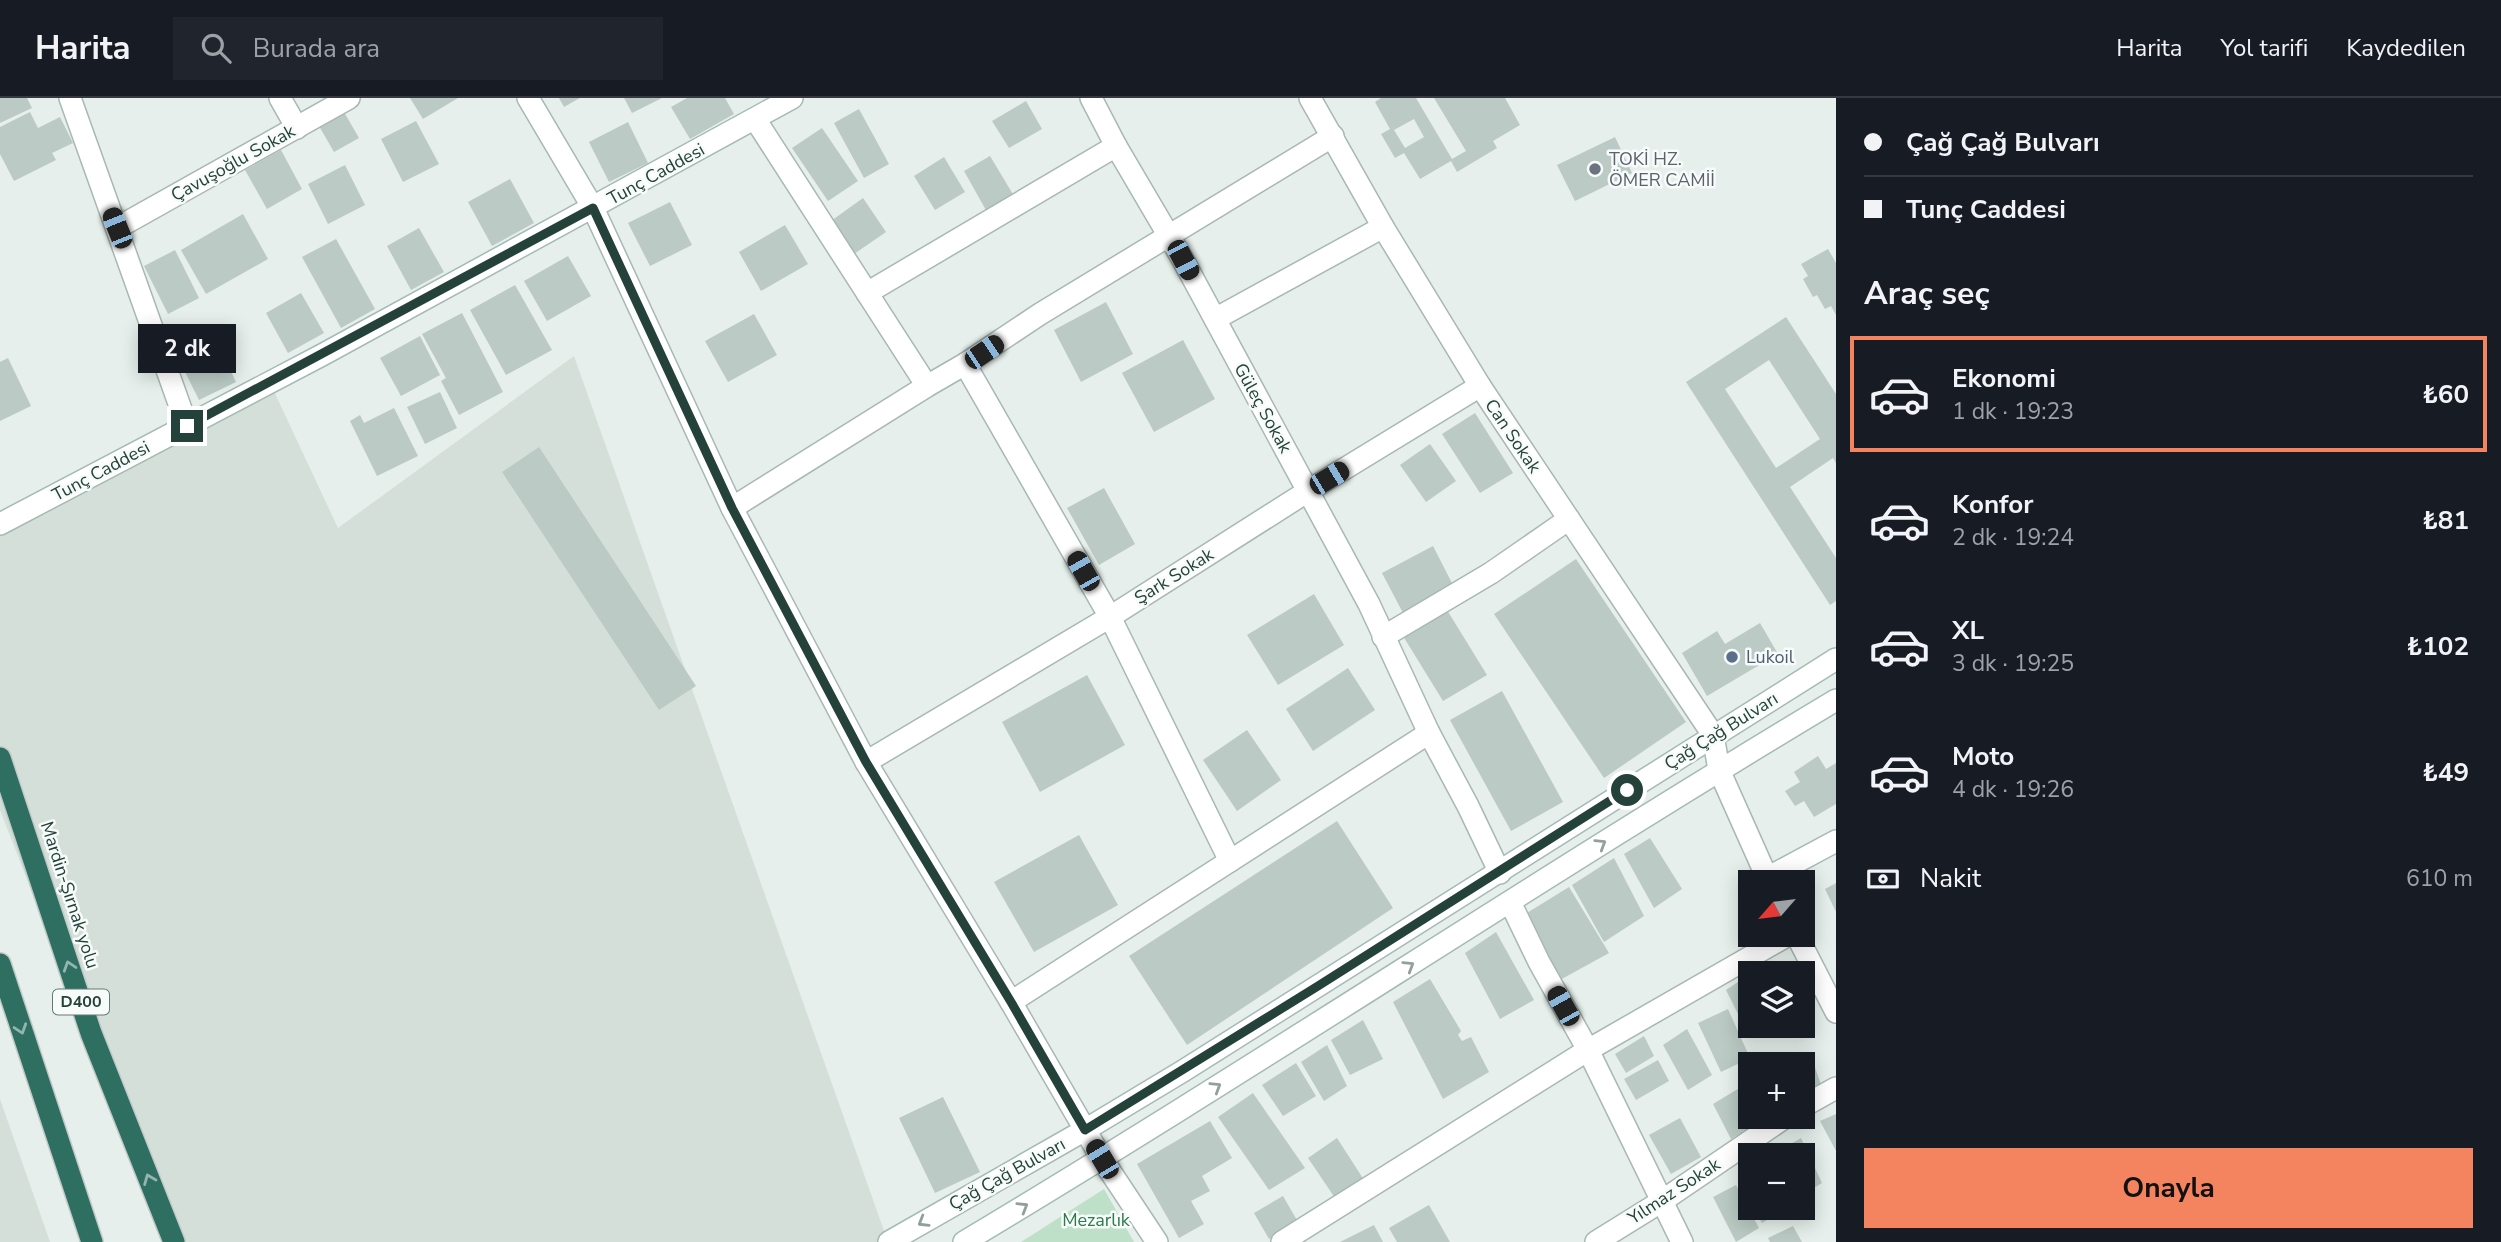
<!DOCTYPE html>
<html lang="tr">
<meta charset="utf-8">
<style>
body{margin:0;font-family:"Nunito Sans",sans-serif;background:#20242c;color:#f1f3f6;height:100vh;display:flex;flex-direction:column;font-size:26px;white-space:nowrap}
*{box-sizing:border-box;margin:0}
p{font-size:23px;color:#9ea1a6}
.icon{flex:none;width:38px;height:38px;fill:none;stroke:currentColor;stroke-width:2;stroke-linecap:round;stroke-linejoin:round}
.map{position:relative;flex:1;overflow:hidden}
.sheet{display:flex;flex-direction:column;background:#171b24;width:665px}
.sheet>*{flex:none}
.banner{display:grid;align-content:center;height:154px;padding:0 28px;background:#171b24}
.needle{width:46px;rotate:242deg}
.controls{position:absolute;left:1738px;top:772px;display:grid;gap:14px}
.controls a{display:grid;place-items:center;width:77px;height:77px;border-radius:0px;background:#171b24;box-shadow:0 4px 18px #0003;font-size:35px}
.end{position:absolute;width:32px;height:32px;margin:-16px;border:9px solid #24423a;background:#fff;box-shadow:0 0 0 4px #fff}
.from{border-radius:50%}
.bubble{position:absolute;height:49px;border-radius:0px;background:#171b24;box-shadow:0 4px 18px #0003;font-size:23px;font-weight:700;line-height:49px;text-align:center}
.car{position:absolute;width:21px;height:42px;margin:-21px -10px;border-radius:9px;box-shadow:0 0 5px 2px #0007;background:linear-gradient(#222 24%,#8ab4d8 0 40%,#222 0 76%,#8ab4d8 0 86%,#222 0)}
.banner b{display:flex;align-items:center;gap:24px;height:66px;font-size:26px}
.banner b+b{border-top:2px solid #363941}
.banner i{width:18px;height:18px;background:#f1f3f6}
ul{padding:0;list-style:none}
li{display:flex;align-items:center;gap:21px;height:116px;margin:0 14px 10px;padding:0 14px;border:4px solid transparent;border-radius:0px}
li div{flex:1}
li b{display:block;font-size:26px}
li em{font-style:normal;font-weight:700}
li.selected{border-color:#f4845f}
li>.icon{width:63px;height:63px;stroke-width:1.5}
h2{padding:0 28px;font-size:32px;line-height:84px}
.pay{display:flex;align-items:center;gap:18px;height:77px;padding:0 28px;font-size:26px}
.pay p{margin-inline-start:auto}
.primary-button{display:flex;gap:14px;margin-top:auto;padding:14px 28px}
.primary-button a{flex:1;height:80px;border-radius:0px;background:#f4845f;color:#111;font-size:28px;font-weight:700;line-height:80px;text-align:center}
header{display:flex;align-items:center;gap:42px;box-sizing:border-box;height:98px;padding:0 35px;background:#171b24;border-bottom:2px solid #363941}
header strong{font-size:33px}
nav{display:flex;gap:38px;margin-inline-start:auto;font-size:24px}
.search{width:490px;height:63px;background:#20242c;display:flex;align-items:center;gap:18px;box-sizing:border-box;padding:0 24px;border-radius:0px;color:#9ea1a6;font-size:26px}
main{display:flex;flex:1;min-height:0}
.map>svg:first-child{display:block}
.built{fill:#d4dfda}
.green{fill:#bfe0c8}
.building{fill:#bbcac4;fill-rule:evenodd}
.lines{fill:none;stroke-linecap:round;stroke-linejoin:round}
.street-casing{stroke:#a8b8b2;stroke-width:24}
.secondary-casing{stroke:#a4bbb3;stroke-width:24}
.highway-casing{stroke:#c2cac8;stroke-width:24}
.street{stroke:#fff;stroke-width:21}
.secondary{stroke:#fff;stroke-width:21}
.highway{stroke:#2f6f62;stroke-width:21}
.oneway{stroke:#92a09c}
.oneway2{stroke:#93b5ae}
.route{stroke:#24423a;stroke-width:9}
.worship-dot{fill:#6b7280;stroke:#f7fbf9;stroke-width:2.5}
.service-dot{fill:#5c6f8a;stroke:#f7fbf9;stroke-width:2.5}
.labels{text-anchor:middle;dominant-baseline:central;stroke-width:5;stroke-linejoin:round;paint-order:stroke}
.shield{fill:#f7fbf9;stroke:#637a73;stroke-width:2}
.shield-label{font-size:16px;font-weight:bold;fill:#24423a}
.worship-label{font-size:18px;fill:#5b616d;stroke:#f7fbf9;text-anchor:start}
.street-label{font-size:18px;fill:#24423a;stroke:#f7fbf9}
.service-label{font-size:18px;fill:#4e5e75;stroke:#f7fbf9;text-anchor:start}
.park-label{font-size:18px;fill:#2d7a4b;stroke:#f7fbf9}
</style>
<header>
<strong>Harita</strong>
<div class="search"><svg class="icon" aria-label="search" viewBox="0 0 24 24"><circle cx="10" cy="10" r="6"/><path d="M15 15l6 6"/></svg>Burada ara</div>
<nav><a>Harita</a><a>Yol tarifi</a><a>Kaydedilen</a></nav>
</header>
<main>
<div class="map">
<svg width="1836" height="1144" viewBox="0 0 1836 1144">
<rect width="100%" height="100%" fill="#e6efeb"/>
<!-- built -->
<g class="built">
<path d="M574,258L888,1144H168L0,712V424L271,287L338,430Z"/>
<path d="M0,1001L50,1144H0Z"/>
</g>
<!-- green -->
<path class="green" d="M1104,1091L1134,1144H1021Z"/>
<!-- building -->
<g class="building">
<path d="M0,0H27L32,10L0,25Z"/>
<path d="M410,0H458L423,21Z"/>
<path d="M559,0H580L564,9Z"/>
<path d="M624,0H662L632,15Z"/>
<path d="M687,0H725L734,16L690,41L671,9Z"/>
<path d="M1381,0H1416L1452,61L1466,53L1434,0H1505L1520,27L1493,43L1497,50L1457,74L1451,63L1420,81L1404,55L1395,60L1381,36L1390,31L1375,4ZM1414,21L1424,39L1405,50L1394,32Z"/>
<path d="M1026,3L1042,31L1009,50L992,23Z"/>
<path d="M859,11L889,66L864,80L834,25Z"/>
<path d="M30,14L38,30L60,19L73,45L52,55L56,62L14,83L0,56V29Z"/>
<path d="M344,14L359,40L334,54L319,28Z"/>
<path d="M416,23L439,66L403,84L381,41Z"/>
<path d="M628,24L648,65L609,84L589,44Z"/>
<path d="M822,30L858,83L828,103L792,50Z"/>
<path d="M1615,39L1632,75L1575,103L1557,67Z"/>
<path d="M281,52L302,91L267,111L245,72Z"/>
<path d="M990,58L1014,98L987,114L964,73Z"/>
<path d="M944,59L965,94L935,112L914,78Z"/>
<path d="M345,67L365,107L328,126L308,86Z"/>
<path d="M510,81L534,125L492,148L468,104Z"/>
<path d="M863,100L886,134L854,156L831,123Z"/>
<path d="M670,104L692,147L650,168L628,125Z"/>
<path d="M243,116L268,161L206,196L181,152Z"/>
<path d="M785,127L808,166L761,193L739,154Z"/>
<path d="M419,130L444,174L411,192L387,148Z"/>
<path d="M336,141L375,211L341,230L302,159Z"/>
<path d="M1828,151L1836,165V217L1831,208L1825,211L1817,197L1813,199L1803,181L1808,178L1801,166Z"/>
<path d="M175,152L199,200L168,216L144,168Z"/>
<path d="M568,158L591,198L547,223L524,183Z"/>
<path d="M515,187L552,252L506,277L470,212Z"/>
<path d="M301,195L324,235L288,255L266,215Z"/>
<path d="M1106,204L1133,256L1081,284L1054,232Z"/>
<path d="M462,215L503,294L459,317L441,283L446,280L422,236Z"/>
<path d="M754,216L777,257L728,284L705,243Z"/>
<path d="M1786,219L1836,296V365L1833,360L1790,389L1836,460V503L1830,507L1686,284ZM1769,262L1820,341L1776,370L1725,291Z"/>
<path d="M420,238L440,277L401,298L380,260Z"/>
<path d="M215,240L236,284L199,302L177,258Z"/>
<path d="M1183,242L1215,301L1154,334L1122,275Z"/>
<path d="M8,260L31,308L0,323V264Z"/>
<path d="M440,294L457,330L425,346L407,309Z"/>
<path d="M394,310L418,358L377,378L350,323L360,317L364,325Z"/>
<path d="M1475,315L1513,375L1480,395L1442,336Z"/>
<path d="M1430,346L1456,383L1426,404L1400,367Z"/>
<path d="M539,349L696,588L659,612L502,374Z"/>
<path d="M1104,390L1135,446L1099,467L1067,410Z"/>
<path d="M1433,448L1454,489L1403,515L1382,475Z"/>
<path d="M1576,461L1686,624L1604,680L1494,516Z"/>
<path d="M1314,496L1344,547L1278,587L1247,537Z"/>
<path d="M1447,512L1487,577L1443,603L1403,538Z"/>
<path d="M1760,525L1778,556L1707,598L1682,555L1717,533L1725,546Z"/>
<path d="M1348,570L1375,612L1313,653L1286,611Z"/>
<path d="M1087,577L1125,647L1040,694L1002,624Z"/>
<path d="M1502,593L1563,704L1511,733L1450,622Z"/>
<path d="M1247,632L1281,682L1237,713L1203,662Z"/>
<path d="M1818,658L1826,671L1836,665V706L1814,719L1804,703L1795,708L1785,693L1800,684L1794,674Z"/>
<path d="M1337,723L1393,810L1187,947L1129,858Z"/>
<path d="M1079,737L1118,807L1034,854L994,784Z"/>
<path d="M1650,740L1682,791L1654,810L1624,756Z"/>
<path d="M1614,760L1644,818L1604,844L1572,787Z"/>
<path d="M1836,785V814L1825,791Z"/>
<path d="M1569,789L1609,855L1560,882L1522,818Z"/>
<path d="M1496,834L1534,902L1500,921L1465,855Z"/>
<path d="M1750,876V929L1746,932L1726,892Z"/>
<path d="M1430,881L1461,933L1458,937L1462,943L1471,939L1489,974L1443,1001L1393,904Z"/>
<path d="M1728,911L1750,960L1721,974L1698,925Z"/>
<path d="M1363,922L1383,961L1350,977L1331,942Z"/>
<path d="M1687,931L1712,977L1688,992L1663,947Z"/>
<path d="M1644,938L1654,958L1626,975L1615,956Z"/>
<path d="M1327,947L1347,988L1324,1003L1301,964Z"/>
<path d="M1658,962L1669,983L1636,1002L1624,981Z"/>
<path d="M1813,964L1822,989L1802,1000V970Z"/>
<path d="M1296,965L1316,998L1283,1018L1262,987Z"/>
<path d="M1746,986L1750,993V1018H1763L1764,1021L1731,1041L1713,1006Z"/>
<path d="M1253,995L1305,1070L1269,1092L1218,1019Z"/>
<path d="M943,999L980,1074L935,1095L899,1020Z"/>
<path d="M1836,1016V1053L1820,1023Z"/>
<path d="M1680,1020L1701,1059L1671,1076L1649,1037Z"/>
<path d="M1210,1023L1232,1060L1202,1078L1210,1093L1191,1103L1204,1126L1179,1140L1137,1066Z"/>
<path d="M1337,1040L1364,1082L1335,1100L1308,1060Z"/>
<path d="M1801,1040L1822,1085L1802,1097V1057H1764L1773,1052L1775,1055Z"/>
<path d="M1750,1077V1104L1739,1083Z"/>
<path d="M1736,1087L1759,1130L1736,1144L1713,1099Z"/>
<path d="M1283,1098L1298,1124L1269,1141L1254,1115Z"/>
<path d="M1429,1107L1450,1144H1397L1389,1130Z"/>
<path d="M1753,1110H1788L1762,1125Z"/>
<path d="M1374,1127L1383,1144H1340Z"/>
<path d="M1793,1128L1802,1144H1770L1768,1140Z"/>
</g>
<g class="lines">
<defs>
<g id="street">
<path d="M70,0L187,328"/>
<path d="M280,0L297,30"/>
<path d="M528,0L593,110L732,410L866,664L1011,904L1102,1061L1157,1144"/>
<path d="M1091,0L1116,48L1183,162L1369,506L1429,635L1468,708L1500,775"/>
<path d="M1310,0L1383,129L1480,288L1713,637L1719,672L1769,784"/>
<path d="M755,21L927,288"/>
<path d="M117,130L349,0"/>
<path d="M867,195L1116,48"/>
<path d="M1215,221L1383,129"/>
<path d="M965,266L1110,519L1230,763"/>
<path d="M732,410L927,288L965,266L1040,216L1333,38"/>
<path d="M1383,539L1491,475L1569,421"/>
<path d="M866,664L1110,519L1308,393L1480,288"/>
<path d="M1767,780L1836,743"/>
<path d="M1510,804L1539,864L1588,952L1682,1144"/>
<path d="M1796,836L1836,914"/>
<path d="M1011,904L1429,635"/>
<path d="M1802,1009L1836,990"/>
<path d="M1282,1144L1588,952L1790,836"/>
<path d="M1596,1144L1662,1103L1787,1018"/>
</g>
<g id="secondary">
<path d="M0,426L322,257L792,0"/>
<path d="M889,1144L1085,1032L1183,973L1836,561"/>
<path d="M964,1144C1258,968 1542,778 1836,602"/>
</g>
<g id="highway">
<path d="M0,660L91,935L174,1144"/>
<path d="M0,866L92,1144"/>
</g>
</defs>
<!-- street casing -->
<use href="#street" class="street-casing"/>
<!-- secondary casing -->
<use href="#secondary" class="secondary-casing"/>
<!-- highway casing -->
<use href="#highway" class="highway-casing"/>
<!-- street -->
<use href="#street" class="street"/>
<!-- secondary -->
<use href="#secondary" class="secondary"/>
<!-- highway -->
<use href="#highway" class="highway"/>
</g>
<!-- one-way arrows -->
<defs><path id="oneway-chevron" d="M-2-3.5L2.5 0L-2 3.5" fill="none" stroke-width="1.6" stroke-linecap="round" stroke-linejoin="round" transform="scale(1.75)"/></defs>
<g class="oneway">
<use href="#oneway-chevron" transform="translate(1601 746) rotate(-32)"/>
<use href="#oneway-chevron" transform="translate(1409 868) rotate(-32)"/>
<use href="#oneway-chevron" transform="translate(1216 989) rotate(-32)"/>
<use href="#oneway-chevron" transform="translate(1023 1109) rotate(-31)"/>
<use href="#oneway-chevron" transform="translate(923 1124) rotate(149)"/>
</g>
<g class="oneway2">
<use href="#oneway-chevron" transform="translate(69 868) rotate(-108)"/>
<use href="#oneway-chevron" transform="translate(21 931) rotate(72)"/>
<use href="#oneway-chevron" transform="translate(149 1081) rotate(-112)"/>
</g>
<g class="lines">
<!-- route -->
<path class="route" d="M187,328L593,110L732,410L866,664L1011,904L1085,1032L1318,888L1627,692"/>
</g>
<!-- markers -->
<circle class="worship-dot" cx="1595" cy="71" r="7"/>
<circle class="service-dot" cx="1732" cy="559" r="7"/>
<g class="labels">
<!-- shield labels -->
<rect class="shield" x="53" y="891.5" width="56" height="25" rx="5"/>
<g class="shield-label">
<text x="81" y="904">D400</text>
</g>
<!-- worship labels -->
<g class="worship-label">
<text x="1609" y="61">TOKİ HZ.<tspan x="1609" dy="21">ÖMER CAMİİ</tspan></text>
</g>
<!-- street labels -->
<g class="street-label">
<text transform="translate(233 65) rotate(-29)">Çavuşoğlu Sokak</text>
<text transform="translate(656 76) rotate(-29)">Tunç Caddesi</text>
<text transform="translate(1263 310) rotate(61)">Güleç Sokak</text>
<text transform="translate(1513 338) rotate(56)">Can Sokak</text>
<text transform="translate(101 373) rotate(-28)">Tunç Caddesi</text>
<text transform="translate(1174 478) rotate(-32)">Şark Sokak</text>
<text transform="translate(1721 633) rotate(-32)">Çağ Çağ Bulvarı</text>
<text transform="translate(70 797) rotate(72)">Mardin-Şırnak yolu</text>
<text transform="translate(1007 1076) rotate(-29)">Çağ Çağ Bulvarı</text>
<text transform="translate(1674 1093) rotate(-33)">Yılmaz Sokak</text>
</g>
<!-- service labels -->
<g class="service-label">
<text x="1746" y="559">Lukoil</text>
</g>
<!-- park labels -->
<g class="park-label">
<text x="1096" y="1122">Mezarlık</text>
</g>
</g>
</svg>
<div class="controls">
<a><svg class="needle" viewBox="-14 -14 28 28"><path d="M0-13l5 13h-10z" fill="#e53935"/><path d="M0 13l5-13h-10z" fill="#9ea1a6"/></svg></a>
<a><svg class="icon" aria-label="layers" viewBox="0 0 24 24"><path d="M12 4l9 5-9 5-9-5zM3 14l9 5 9-5"/></svg></a>
<a>+</a>
<a>−</a>
</div>
<i class="end from" style="left:1627px;top:692px"></i>
<i class="end" style="left:187px;top:328px"></i>
<div class="bubble" style="left:138px;top:226px;width:98px">2 dk</div>
<i class="car" style="left:117px;top:130px;rotate:338deg"></i>
<i class="car" style="left:1183px;top:162px;rotate:152deg"></i>
<i class="car" style="left:984px;top:254px;rotate:56deg"></i>
<i class="car" style="left:1329px;top:380px;rotate:59deg"></i>
<i class="car" style="left:1083px;top:473px;rotate:330deg"></i>
<i class="car" style="left:1563px;top:908px;rotate:331deg"></i>
<i class="car" style="left:1102px;top:1061px;rotate:329deg"></i>
</div>
<section class="sheet">
<div class="banner">
<b><i class="from"></i>Çağ Çağ Bulvarı</b>
<b><i></i>Tunç Caddesi</b>
</div>
<h2>Araç seç</h2>
<ul>
<li class="selected"><svg class="icon" aria-label="car" viewBox="0 0 24 24"><path d="M5 17H2v-5l4-1 3-4h7l3 4 3 1v5h-3M9 17h6M6 11h13"/><circle cx="7" cy="17" r="2"/><circle cx="17" cy="17" r="2"/></svg><div><b>Ekonomi</b><p>1 dk · 19:23</p></div><em>₺60</em></li>
<li><svg class="icon" aria-label="car" viewBox="0 0 24 24"><path d="M5 17H2v-5l4-1 3-4h7l3 4 3 1v5h-3M9 17h6M6 11h13"/><circle cx="7" cy="17" r="2"/><circle cx="17" cy="17" r="2"/></svg><div><b>Konfor</b><p>2 dk · 19:24</p></div><em>₺81</em></li>
<li><svg class="icon" aria-label="car" viewBox="0 0 24 24"><path d="M5 17H2v-5l4-1 3-4h7l3 4 3 1v5h-3M9 17h6M6 11h13"/><circle cx="7" cy="17" r="2"/><circle cx="17" cy="17" r="2"/></svg><div><b>XL</b><p>3 dk · 19:25</p></div><em>₺102</em></li>
<li><svg class="icon" aria-label="car" viewBox="0 0 24 24"><path d="M5 17H2v-5l4-1 3-4h7l3 4 3 1v5h-3M9 17h6M6 11h13"/><circle cx="7" cy="17" r="2"/><circle cx="17" cy="17" r="2"/></svg><div><b>Moto</b><p>4 dk · 19:26</p></div><em>₺49</em></li>
</ul>
<div class="pay"><svg class="icon" aria-label="cash" viewBox="0 0 24 24"><path d="M3 7h18v10H3z"/><circle cx="12" cy="12" r="2"/></svg>Nakit<p>610 m</p></div>
<div class="primary-button"><a>Onayla</a></div>
</section>
</main>
